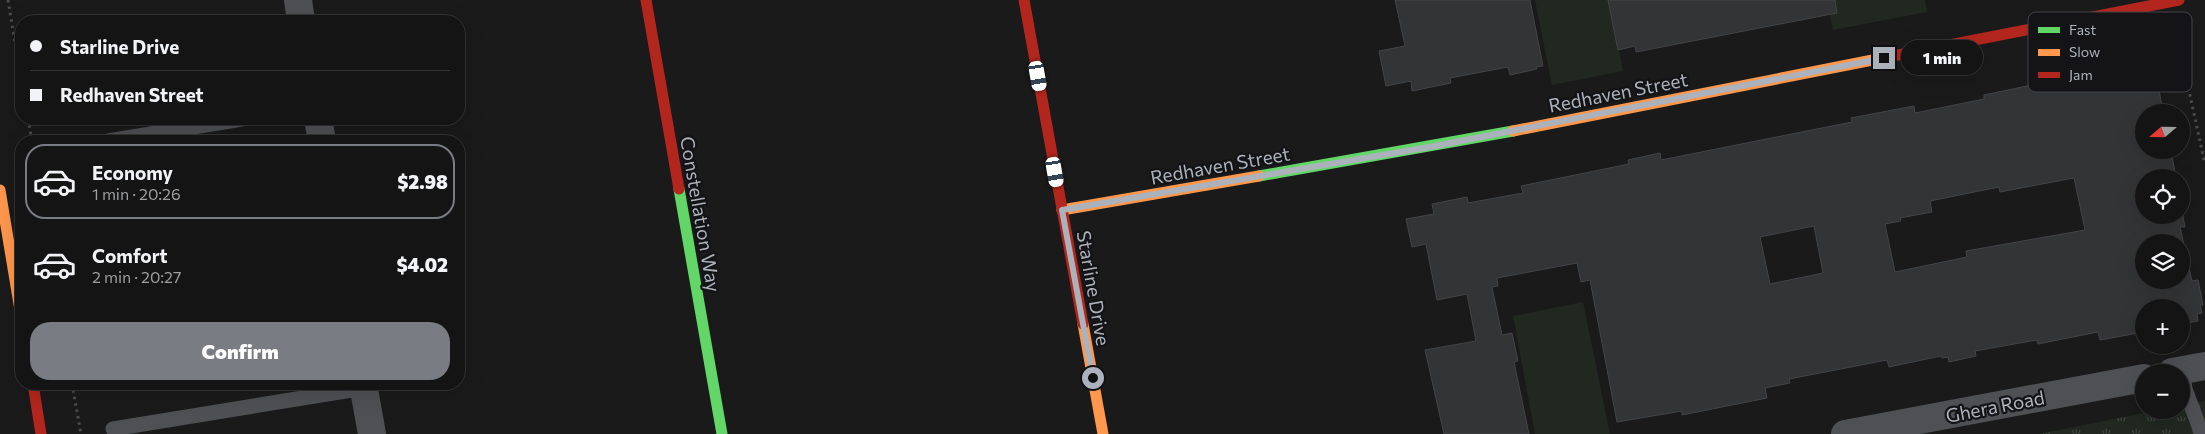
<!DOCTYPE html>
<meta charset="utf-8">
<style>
body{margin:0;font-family:Commissioner,sans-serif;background:#1d1d1d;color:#f1f3f6;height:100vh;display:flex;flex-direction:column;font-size:19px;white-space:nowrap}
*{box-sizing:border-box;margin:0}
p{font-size:16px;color:#9d9ea0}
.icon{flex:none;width:28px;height:28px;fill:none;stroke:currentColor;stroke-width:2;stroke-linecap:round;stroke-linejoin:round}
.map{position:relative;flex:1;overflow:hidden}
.details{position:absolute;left:15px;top:135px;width:450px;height:255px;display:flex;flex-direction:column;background:#141414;border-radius:20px;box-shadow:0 5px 20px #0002,0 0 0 1px #333334}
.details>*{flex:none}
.top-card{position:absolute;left:15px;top:15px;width:450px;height:110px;border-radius:20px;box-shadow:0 5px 20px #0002,0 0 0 1px #333334;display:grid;align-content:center;height:110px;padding:0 15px;background:#141414}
.needle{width:32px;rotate:250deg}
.buttons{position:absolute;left:2135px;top:104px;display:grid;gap:10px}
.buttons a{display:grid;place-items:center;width:55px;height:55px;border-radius:50%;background:#141414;box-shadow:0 5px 20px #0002,0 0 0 1px #333334;font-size:25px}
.end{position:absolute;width:22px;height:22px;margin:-11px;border:6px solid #acb2bb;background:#111;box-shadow:0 0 0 2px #111}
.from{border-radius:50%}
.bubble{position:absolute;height:35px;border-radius:18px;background:#141414;box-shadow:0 5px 20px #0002,0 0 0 1px #333334;font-size:16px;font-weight:800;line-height:35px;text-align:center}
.car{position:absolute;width:15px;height:30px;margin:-15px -8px;border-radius:6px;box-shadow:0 0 4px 1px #0007;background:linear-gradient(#fff 24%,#345 0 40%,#fff 0 76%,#345 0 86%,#fff 0)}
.top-card b{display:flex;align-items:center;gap:18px;height:48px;font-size:19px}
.top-card b+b{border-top:1px solid #333334}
.top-card i{width:12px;height:12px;background:#f1f3f6}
ul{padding:9px 0 0;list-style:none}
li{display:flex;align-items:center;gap:15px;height:75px;margin:0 10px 8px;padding:0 5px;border:2px solid transparent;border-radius:20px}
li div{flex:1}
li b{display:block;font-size:19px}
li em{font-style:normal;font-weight:800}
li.current{border-color:#797d83}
li>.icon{width:45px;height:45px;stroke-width:1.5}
.button{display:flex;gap:10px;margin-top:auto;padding:10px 15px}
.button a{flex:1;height:58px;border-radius:20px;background:#797d83;color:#fff;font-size:20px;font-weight:800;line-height:58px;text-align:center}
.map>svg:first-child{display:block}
.grass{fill:#202820}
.park{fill:url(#park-tufts)}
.building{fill:#333435;stroke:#434447;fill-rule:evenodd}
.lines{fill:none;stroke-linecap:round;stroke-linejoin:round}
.path{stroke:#4a4c4e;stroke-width:3;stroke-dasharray:2.5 4;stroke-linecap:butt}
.lane{stroke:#4e5054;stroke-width:15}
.street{stroke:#4e5054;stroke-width:28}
.fast{stroke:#63d668;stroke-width:11}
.slow{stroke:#ff974d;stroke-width:11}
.jam{stroke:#b3261e;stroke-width:11}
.route{stroke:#acb2bb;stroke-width:6}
.labels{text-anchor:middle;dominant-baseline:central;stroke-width:4.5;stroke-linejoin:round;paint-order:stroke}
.street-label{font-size:19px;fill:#acb2bb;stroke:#141417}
.key{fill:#141417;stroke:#424348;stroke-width:1}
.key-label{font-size:14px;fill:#acb2bb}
</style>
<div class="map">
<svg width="2205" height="434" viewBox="0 0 2205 434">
<defs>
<pattern id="park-tufts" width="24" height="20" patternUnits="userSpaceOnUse" patternTransform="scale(1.25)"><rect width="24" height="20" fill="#202820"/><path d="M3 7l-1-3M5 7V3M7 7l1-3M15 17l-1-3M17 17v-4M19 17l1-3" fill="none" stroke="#3e453e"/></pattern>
</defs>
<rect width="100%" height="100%" fill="#1a1a1b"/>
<!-- grass -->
<g class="grass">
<path d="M1535,0H1609L1623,71L1552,85Z"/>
<path d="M1827,0H1925L1927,12L1833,30Z"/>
<path d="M1583,302L1610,434H1535L1513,316Z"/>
</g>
<!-- park -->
<path class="park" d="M2205,401V434H2039L2159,410H2181V405Z"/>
<!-- building -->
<g class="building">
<path d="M1395,0H1530L1543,66L1536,67L1537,69L1510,75L1508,67L1450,78L1451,83L1412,91L1411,81L1386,86L1379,51L1405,46Z"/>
<path d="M1608,0H1835L1837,13L1636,52L1635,46L1618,50Z"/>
<path d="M2150,51L2152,63L2158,61L2164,89L2159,90L2163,112H2144V150H2171L2176,178H2144V215H2181V206L2185,227H2180L2192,281L2198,280L2203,305H2200L2202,313L2197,314L2198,321L2181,324V308H2144V332L2100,340L2098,332L2038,344L2037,340L1975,351L1976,356L1949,362L1948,357L1942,358L1941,356L1889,367L1887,360L1789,379L1790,383L1765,388L1767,398L1682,415V411L1617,422L1590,280L1581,282L1577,263L1497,278L1498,286L1492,287L1502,335L1512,333L1518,361L1514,362L1529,434H1444L1425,350L1476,341L1467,294L1437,300L1426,244L1412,247L1406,219L1434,214L1432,204L1467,197L1468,203L1523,193L1521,186L1629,164L1628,160L1660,153L1661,160L1852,122L1851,118L1914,106L1915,113L1984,99V95L2046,82L2044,72ZM2074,178L2085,230L1966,251L1967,257L1895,272L1885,224L1901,221L1900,218L1932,212L1930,201L1999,187L2000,192ZM1814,226L1823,273L1770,284L1760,237ZM2144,242H2181V280H2144Z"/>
</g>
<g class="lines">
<!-- path -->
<g class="path">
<path d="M8,0L21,80"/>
<path d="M2161,33L2162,41L2175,49L2182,59L2205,164"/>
<path d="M28,119L32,141"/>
<path d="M72,384L81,434"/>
</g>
<!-- lane -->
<g class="lane">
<path d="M108,141L242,119"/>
<path d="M2182,370L2185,389L2202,434"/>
<path d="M113,429L364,388"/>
</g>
<!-- street -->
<g class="street">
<path d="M298,0L301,21"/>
<path d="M318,119L322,141"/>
<path d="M2172,372L2205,366"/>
<path d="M363,384L372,434"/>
<path d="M1845,434L2144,378"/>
</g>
<!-- fast -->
<g class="fast">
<path d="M1259,176L1513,131"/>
<path d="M679,189L722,434"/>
</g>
<!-- slow -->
<g class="slow">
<path d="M1513,131L1893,56"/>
<path d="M0,190L21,316"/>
<path d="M1062,210L1259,176"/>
<path d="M1083,324L1103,434"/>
</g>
<!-- jam -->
<g class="jam">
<path d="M646,0L679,189"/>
<path d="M1024,0L1083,324"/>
<path d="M1893,56L2179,0"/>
<path d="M33,384L41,434"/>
</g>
</g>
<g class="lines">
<!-- route -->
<path class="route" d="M1093,378L1062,210L1435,146L1884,58"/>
</g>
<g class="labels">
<!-- street labels -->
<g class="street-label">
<text transform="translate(1618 92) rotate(-11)">Redhaven Street</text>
<text transform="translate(1220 165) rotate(-10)">Redhaven Street</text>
<text transform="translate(701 214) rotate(80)">Constellation Way</text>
<text transform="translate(1094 288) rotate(80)">Starline Drive</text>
<text transform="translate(1995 406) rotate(-11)">Ghera Road</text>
</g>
</g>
<!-- legend -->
<rect x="2028" y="12" width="164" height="80" rx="8" class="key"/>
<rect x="2038" y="27" width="22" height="6" fill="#63d668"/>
<rect x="2038" y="49" width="22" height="7" fill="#ff974d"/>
<rect x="2038" y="72" width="22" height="6" fill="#b3261e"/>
<g class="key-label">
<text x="2069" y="35">Fast</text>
<text x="2069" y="57">Slow</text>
<text x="2069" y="80">Jam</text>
</g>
</svg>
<div class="buttons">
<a><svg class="needle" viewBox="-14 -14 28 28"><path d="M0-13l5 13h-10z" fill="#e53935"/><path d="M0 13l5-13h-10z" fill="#9d9ea0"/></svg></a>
<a><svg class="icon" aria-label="locate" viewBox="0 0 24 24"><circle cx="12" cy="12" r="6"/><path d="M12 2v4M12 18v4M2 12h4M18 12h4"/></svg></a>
<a><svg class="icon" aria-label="layers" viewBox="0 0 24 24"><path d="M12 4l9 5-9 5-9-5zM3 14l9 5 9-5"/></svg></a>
<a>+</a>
<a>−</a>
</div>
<i class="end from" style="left:1093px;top:378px"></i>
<i class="end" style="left:1884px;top:58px"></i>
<div class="bubble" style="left:1901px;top:40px;width:82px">1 min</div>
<i class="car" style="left:1038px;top:76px;rotate:170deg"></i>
<i class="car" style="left:1055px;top:172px;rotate:170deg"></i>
<div class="top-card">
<b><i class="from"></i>Starline Drive</b>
<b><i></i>Redhaven Street</b>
</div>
<section class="details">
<ul>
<li class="current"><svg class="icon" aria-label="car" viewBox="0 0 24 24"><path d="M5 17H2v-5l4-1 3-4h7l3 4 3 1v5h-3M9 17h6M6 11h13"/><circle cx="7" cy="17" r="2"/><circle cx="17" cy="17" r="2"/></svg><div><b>Economy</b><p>1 min · 20:26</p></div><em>$2.98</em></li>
<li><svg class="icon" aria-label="car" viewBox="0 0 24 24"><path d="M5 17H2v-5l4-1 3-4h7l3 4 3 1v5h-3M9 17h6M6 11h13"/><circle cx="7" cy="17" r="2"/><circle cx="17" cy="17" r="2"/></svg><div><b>Comfort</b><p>2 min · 20:27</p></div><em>$4.02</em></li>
</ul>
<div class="button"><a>Confirm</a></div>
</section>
</div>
